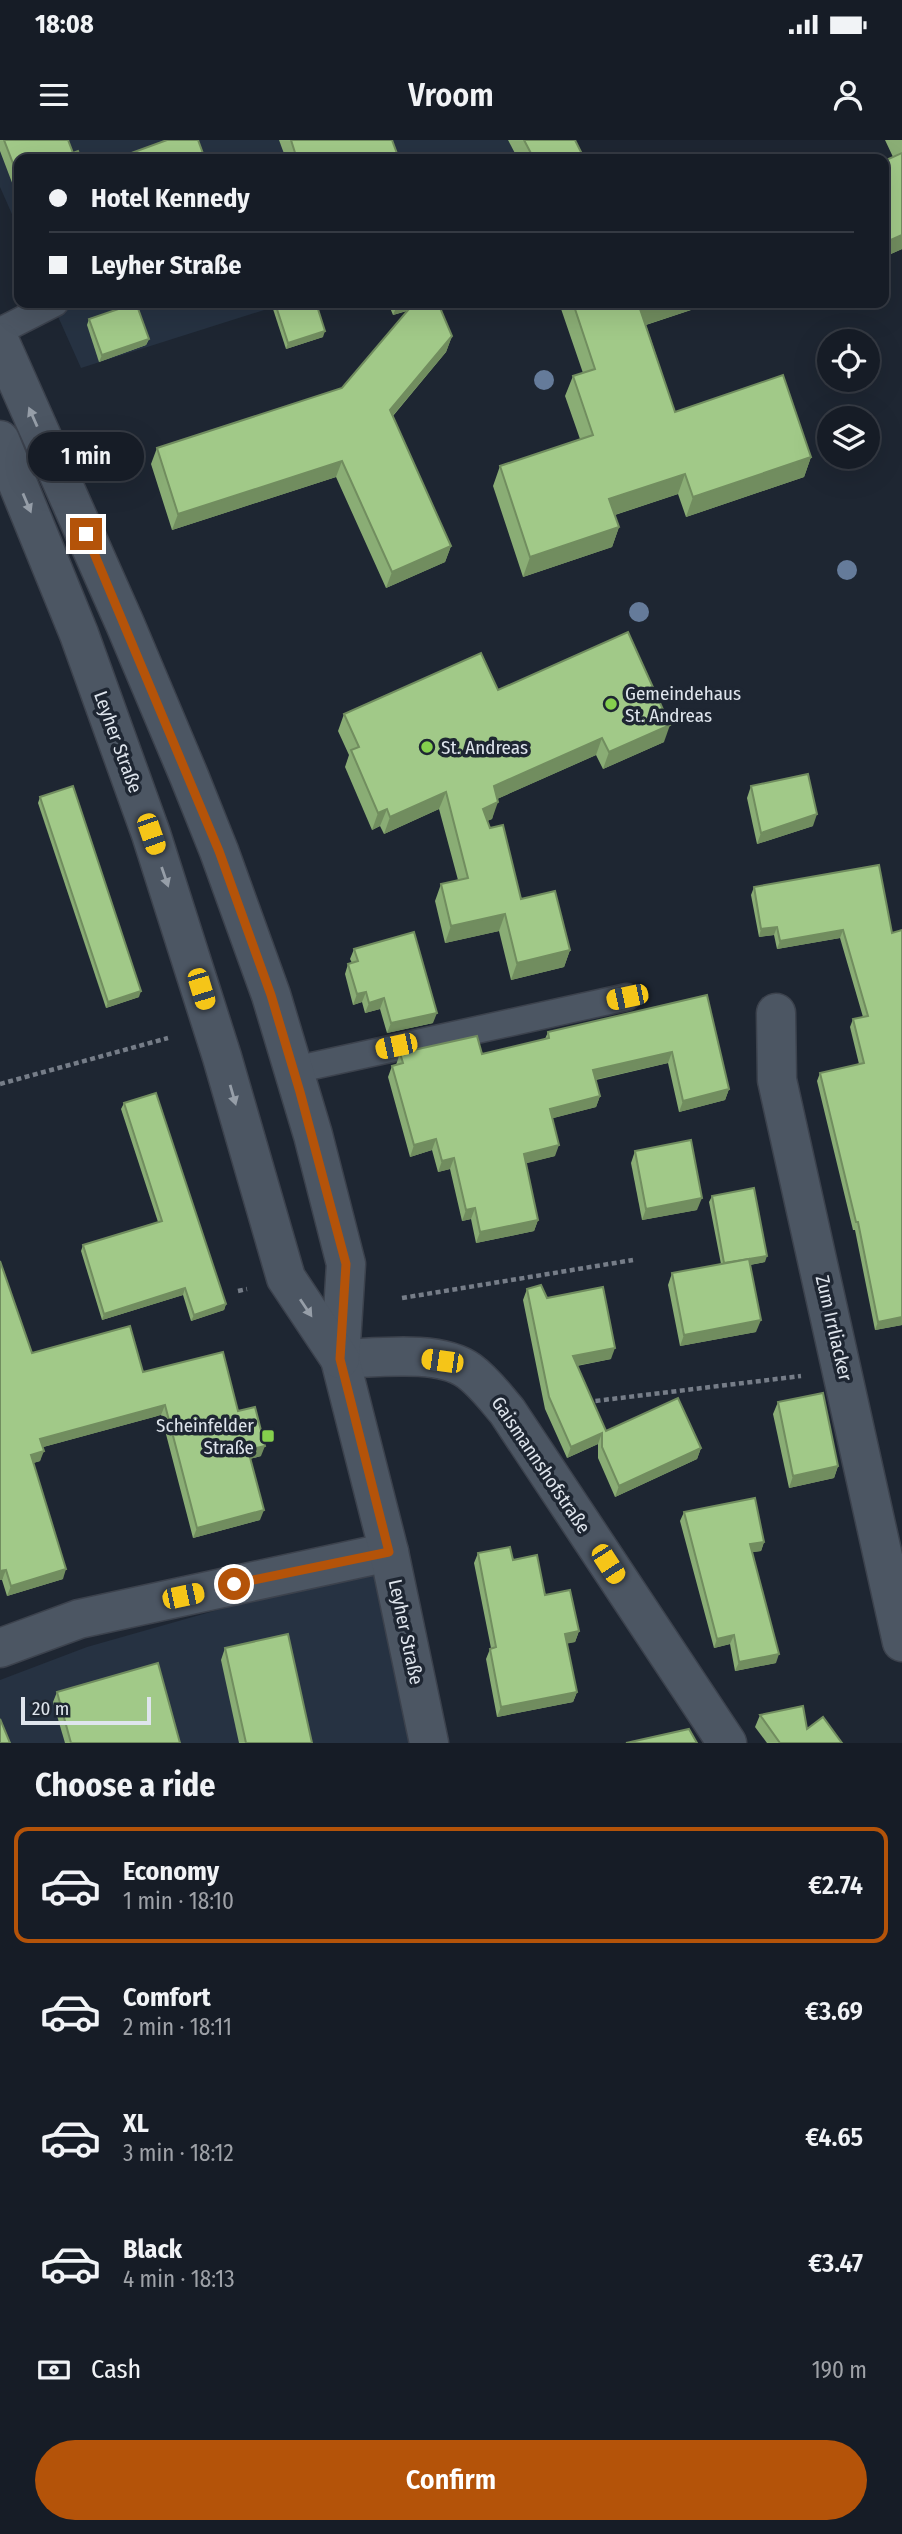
<!DOCTYPE html>
<meta charset="utf-8">
<style>
body{margin:0;font-family:"Fira Sans Condensed",sans-serif;background:#1f252e;color:#f1f3f6;height:100vh;display:flex;flex-direction:column;font-size:26px;white-space:nowrap}
*{box-sizing:border-box;margin:0}
p{font-size:23px;color:#9ea1a7}
.icon{flex:none;width:38px;height:38px;fill:none;stroke:currentColor;stroke-width:2;stroke-linecap:round;stroke-linejoin:round}
.map{position:relative;height:1603px;overflow:hidden}
.drawer{display:flex;flex-direction:column;background:#161c26;flex:1}
.drawer>*{flex:none}
.guide{position:absolute;left:14px;top:14px;width:875px;height:154px;border-radius:14px;box-shadow:0 7px 28px #0002,0 0 0 2px #353a43;display:grid;align-content:center;height:154px;padding:0 35px;background:#161c26}
.controls{position:absolute;left:817px;top:189px;display:grid;gap:14px}
.controls a{display:grid;place-items:center;width:63px;height:63px;border-radius:50%;background:#161c26;box-shadow:0 7px 28px #0002,0 0 0 2px #353a43;font-size:35px}
.scale{position:absolute;left:21px;bottom:18px;width:130px;box-sizing:border-box;padding-left:7px;border:4px solid #dfe5ed;border-top:0;font-size:19px;line-height:24px;white-space:nowrap;color:#dfe5ed;-webkit-text-stroke:5px #1e2632;paint-order:stroke}
.end{position:absolute;width:32px;height:32px;margin:-16px;border:9px solid #b45309;background:#fff;box-shadow:0 0 0 4px #fff}
.from{border-radius:50%}
.bubble{position:absolute;height:49px;border-radius:24px;background:#161c26;box-shadow:0 7px 28px #0002,0 0 0 2px #353a43;font-size:23px;font-weight:600;line-height:49px;text-align:center}
.car{position:absolute;width:21px;height:42px;margin:-21px -10px;border-radius:9px;box-shadow:0 0 5px 2px #0007;background:linear-gradient(#f5c518 24%,#345 0 40%,#f5c518 0 76%,#345 0 86%,#f5c518 0)}
.guide b{display:flex;align-items:center;gap:24px;height:66px;font-size:26px}
.guide b+b{border-top:2px solid #353a43}
.guide i{width:18px;height:18px;background:#f1f3f6}
ul{padding:0;list-style:none}
li{display:flex;align-items:center;gap:21px;height:116px;margin:0 14px 10px;padding:0 21px;border:4px solid transparent;border-radius:14px}
li div{flex:1}
li b{display:block;font-size:26px}
li em{font-style:normal;font-weight:600}
li.selected{border-color:#b45309}
li>.icon{width:63px;height:63px;stroke-width:1.5}
h2{padding:0 35px;font-size:32px;line-height:84px}
.pay{display:flex;align-items:center;gap:18px;height:77px;padding:0 35px;font-size:26px}
.pay p{margin-inline-start:auto}
.action{display:flex;gap:14px;margin-top:auto;padding:14px 35px}
.action a{flex:1;height:80px;border-radius:42px;background:#b45309;color:#fff;font-size:28px;font-weight:600;line-height:80px;text-align:center}
.status{display:flex;justify-content:space-between;align-items:center;height:49px;padding:0 35px;background:#161c26;direction:ltr}
.status svg{height:19px;fill:currentColor}
header{display:flex;justify-content:space-between;align-items:center;height:91px;padding:0 35px;background:#161c26;font-size:32px;font-weight:600}
.map>svg:first-child{display:block}
.built{fill:#263242}
.lines{fill:none;stroke-linecap:round;stroke-linejoin:round}
.service-casing{stroke:#3c424d;stroke-width:29}
.minor-casing{stroke:#3c424d;stroke-width:41}
.secondary-casing{stroke:#3c424d;stroke-width:41}
.path{stroke:#767d88;stroke-width:4.5;stroke-dasharray:5 3.5;stroke-linecap:butt}
.service{stroke:#4c5663;stroke-width:26}
.minor{stroke:#4c5663;stroke-width:38}
.secondary{stroke:#4c5663;stroke-width:38}
.tree{fill:#657b9a}
.wall{fill:#8aad75}
.shaded-wall{fill:#718d5f}
.building{fill:#a1c988;stroke:#718d5f;stroke-width:2}
.oneway{fill:#969ea8}
.route{stroke:#b45309;stroke-width:9}
.poi-dot{fill:#85cf4d;stroke:#1e2632;stroke-width:2.5}
.labels{text-anchor:middle;dominant-baseline:central;stroke-width:7;stroke-linejoin:round;paint-order:stroke}
.poi-label{font-size:19px;fill:#dfe5ed;stroke:#1e2632;text-anchor:start}
.street-label{font-size:19px;fill:#dfe5ed;stroke:#1e2632}
</style>
<div class="status"><b>18:08</b><svg viewBox="0 0 49 12"><path d="M0 12V9h3v3zM5 12V6h3v6zM10 12V3h3v9zM15 12V0h3v12zM26 1h20v11H26zM47 4h2v5h-2z"/></svg></div>
<header><svg class="icon" aria-label="menu" viewBox="0 0 24 24"><path d="M4 6h16M4 12h16M4 18h16"/></svg>Vroom<svg class="icon" aria-label="person" viewBox="0 0 24 24"><circle cx="12" cy="8" r="4"/><path d="M4 21q1-7 8-7t8 7"/></svg></header>
<div class="map">
<svg width="902" height="1603" viewBox="0 0 902 1603">
<rect width="100%" height="100%" fill="#1e2632"/>
<!-- built -->
<g class="built">
<path d="M0,0H560L570,19H19V90L0,47Z"/>
<path d="M52,163H286L81,228Z"/>
<path d="M394,1420L433,1603H0V1540L87,1507Z"/>
</g>
<g class="lines">
<defs>
<g id="service">
<path d="M0,191L55,163"/>
<path d="M294,930L627,857"/>
</g>
<g id="minor">
<path d="M776,873L777,940L902,1502"/>
<path d="M340,1219C376,1218 439,1209 469,1231C484,1242 495,1257 507,1271L727,1603"/>
<path d="M0,1508L79,1479L389,1412"/>
</g>
<g id="secondary">
<path d="M0,202L125,484L189,636L219,711L271,855L313,995L346,1124L340,1219L389,1412L429,1603"/>
<path d="M0,300L79,494L151,694L222,917L286,1138L340,1219"/>
</g>
</defs>
<!-- service casing -->
<use href="#service" class="service-casing"/>
<!-- minor casing -->
<use href="#minor" class="minor-casing"/>
<!-- secondary casing -->
<use href="#secondary" class="secondary-casing"/>
<!-- path -->
<g class="path">
<path d="M0,944L168,898"/>
<path d="M238,1151L247,1149"/>
<path d="M402,1158L633,1120"/>
<path d="M587,1262L801,1236"/>
</g>
<!-- service -->
<use href="#service" class="service"/>
<!-- minor -->
<use href="#minor" class="minor"/>
<!-- secondary -->
<use href="#secondary" class="secondary"/>
</g>
<!-- trees -->
<g class="tree">
<circle cx="544" cy="240" r="10"/>
<circle cx="847" cy="430" r="10"/>
<circle cx="639" cy="472" r="10"/>
</g>
<!-- wall -->
<g class="wall">
<path d="M0,0H68L73,13L19,19V61L0,11Z"/>
<path d="M279,0H392L399,19H286Z"/>
<path d="M508,0H575L583,16L582,19H518Z"/>
<path d="M885,0H902V109L884,117V21L893,17Z"/>
<path d="M275,163L323,197L286,209L273,169Z"/>
<path d="M388,163H438L452,196L446,212L393,276L451,406L445,422L386,448L336,337L172,390L151,324L157,308L342,248L407,171L393,175Z"/>
<path d="M559,163H712L646,185L675,272L811,317L804,337L686,377L678,354L615,375L619,387L612,407L523,437L493,346L500,326L580,299L565,256L573,236L583,233Z"/>
<path d="M89,179L149,199L146,205L99,222L87,185Z"/>
<path d="M498,550L664,602L603,629L596,615L497,659L492,679L487,681L521,759L570,810L564,827L511,840L499,791L445,803L435,761L441,744L458,740L439,669L384,694L380,686L372,690L345,627L349,615L338,591L344,574Z"/>
<path d="M751,646L813,686L757,704L747,658Z"/>
<path d="M40,657L139,857L106,868L38,663Z"/>
<path d="M754,747L892,793L902,790V1185L875,1190L855,1090H853L817,941L820,933L859,924L850,887L853,879L863,877L840,798L777,809L774,795L759,797L751,755Z"/>
<path d="M354,809L433,883L387,893L380,869L365,873L362,862L353,865L345,834L348,824L352,823L350,819Z"/>
<path d="M707,855L729,949L725,960L679,972L668,923L596,940L600,956L596,967L553,978L555,1016L526,1023L538,1080L534,1091L476,1103L471,1079L462,1081L450,1029L438,1032L432,1010L410,1017L388,937L392,926L396,925L400,913L482,914L545,899L548,892Z"/>
<path d="M124,963L226,1164L224,1170L191,1181L183,1155L102,1180L81,1111L83,1105L158,1082L121,969Z"/>
<path d="M635,1011L697,1070L642,1080L631,1023Z"/>
<path d="M712,1056L765,1122L750,1125L756,1192L680,1206L668,1145L672,1133L721,1124L709,1062Z"/>
<path d="M527,1149L547,1158L611,1219L577,1226L606,1291L701,1308L697,1319L615,1357L598,1318V1304L567,1318L545,1269L523,1160Z"/>
<path d="M32,1213L143,1232L238,1271L261,1316L250,1319L260,1380L193,1398L161,1275L43,1307L40,1321L33,1323L63,1439L7,1456L2,1440Z"/>
<path d="M778,1262L838,1326L834,1338L789,1348L773,1274Z"/>
<path d="M684,1372L764,1402L761,1411L752,1412L776,1523L735,1531L730,1504L714,1508L680,1381Z"/>
<path d="M478,1413L513,1420L579,1491L575,1502L567,1503L577,1552L573,1562L497,1577L486,1519L490,1509L491,1508L474,1423Z"/>
<path d="M225,1508L312,1603H239L221,1520Z"/>
<path d="M57,1552L180,1603H65L53,1562Z"/>
<path d="M760,1575L807,1589L842,1603H767L755,1587Z"/>
</g>
<!-- shaded-wall -->
<g class="shaded-wall">
<path d="M902,95V109L884,117V103Z"/>
<path d="M398,163H420L418,167L393,175Z"/>
<path d="M660,163H712L633,189L640,169Z"/>
<path d="M325,191L323,197L286,209L288,203Z"/>
<path d="M452,196L446,212L384,286L390,270Z"/>
<path d="M149,199L146,205L99,222L102,215Z"/>
<path d="M811,317L804,337L686,377L693,357Z"/>
<path d="M342,321L336,337L172,390L178,374Z"/>
<path d="M685,334L678,354L602,379L609,359Z"/>
<path d="M619,387L612,407L523,437L530,417Z"/>
<path d="M451,406L445,422L386,448L392,432Z"/>
<path d="M670,585L664,602L603,629L609,612Z"/>
<path d="M602,598L596,615L488,663L494,646Z"/>
<path d="M446,652L439,669L384,694L390,677Z"/>
<path d="M498,662L492,679L477,685L483,669Z"/>
<path d="M387,669L380,686L372,690L378,673Z"/>
<path d="M817,674L813,686L757,704L761,693Z"/>
<path d="M505,774L499,791L445,803L451,786Z"/>
<path d="M777,787L774,795L759,797L761,789Z"/>
<path d="M843,790L840,798L777,809L780,801Z"/>
<path d="M570,810L564,827L511,840L517,823Z"/>
<path d="M141,851L139,857L106,868L108,862Z"/>
<path d="M366,852L362,862L353,865L357,854Z"/>
<path d="M384,858L380,869L365,873L369,863Z"/>
<path d="M437,873L433,883L387,893L391,883Z"/>
<path d="M672,912L668,923L589,941L593,930Z"/>
<path d="M729,949L725,960L679,972L683,961Z"/>
<path d="M600,956L596,967L546,980L550,969Z"/>
<path d="M436,999L432,1010L410,1017L414,1005Z"/>
<path d="M559,1005L555,1016L520,1025L524,1014Z"/>
<path d="M454,1018L450,1029L438,1032L442,1021Z"/>
<path d="M702,1058L697,1070L642,1080L646,1069Z"/>
<path d="M475,1068L471,1079L462,1081L466,1070Z"/>
<path d="M538,1080L534,1091L476,1103L480,1092Z"/>
<path d="M767,1116L765,1122L722,1130L724,1124Z"/>
<path d="M185,1148L183,1155L102,1180L104,1174Z"/>
<path d="M226,1164L224,1170L191,1181L194,1175Z"/>
<path d="M902,1177V1185L875,1190L878,1182Z"/>
<path d="M761,1180L756,1192L680,1206L684,1195Z"/>
<path d="M615,1208L611,1219L569,1227L573,1216Z"/>
<path d="M165,1265L161,1275L36,1309L40,1299Z"/>
<path d="M602,1293L598,1304L567,1318L571,1307Z"/>
<path d="M265,1306L261,1316L245,1320L248,1310Z"/>
<path d="M701,1308L697,1319L615,1357L619,1346Z"/>
<path d="M44,1311L40,1321L27,1325L31,1315Z"/>
<path d="M838,1326L834,1338L789,1348L793,1336Z"/>
<path d="M264,1370L260,1380L193,1398L197,1388Z"/>
<path d="M764,1402L761,1411L747,1413L750,1404Z"/>
<path d="M66,1429L63,1439L7,1456L11,1446Z"/>
<path d="M6,1430L2,1440H0V1431Z"/>
<path d="M579,1491L575,1502L561,1505L565,1494Z"/>
<path d="M734,1495L730,1504L714,1508L717,1499Z"/>
<path d="M779,1514L776,1523L735,1531L739,1522Z"/>
<path d="M577,1552L573,1562L497,1577L501,1567Z"/>
</g>
<!-- building -->
<g class="building">
<path d="M4,0H68L73,13L78,11L81,19H19V39Z"/>
<path d="M167,0H198L205,19H115Z"/>
<path d="M291,0H392L399,19H297Z"/>
<path d="M524,0H575L583,16L577,19H534Z"/>
<path d="M902,13V95L884,103V21Z"/>
<path d="M136,163L149,199L102,215L89,179Z"/>
<path d="M275,163H316L325,191L288,203Z"/>
<path d="M414,163H438L452,196L390,270L451,406L392,432L342,321L178,374L157,308L342,248Z"/>
<path d="M573,163H660L640,169L675,272L783,235L811,317L693,357L685,334L609,359L619,387L530,417L500,326L593,295L573,236L595,229Z"/>
<path d="M628,492L670,585L609,612L602,598L494,646L498,662L483,669L490,688L503,685L521,759L555,751L570,810L517,823L505,774L451,786L441,744L468,738L446,652L390,677L387,669L378,673L351,610L359,607L344,574L481,513L498,550Z"/>
<path d="M808,634L817,674L761,693L751,646Z"/>
<path d="M73,646L141,851L108,862L40,657Z"/>
<path d="M879,725L892,793L902,790V1177L878,1182L858,1082H856L820,933L864,923L853,879L868,876L843,790L780,801L777,787L761,789L754,747Z"/>
<path d="M414,792L437,873L391,883L384,858L369,863L366,852L357,854L348,824L358,821L354,809Z"/>
<path d="M707,855L729,949L683,961L672,912L593,930L600,956L550,969L559,1005L524,1014L538,1080L480,1092L475,1068L466,1070L454,1018L442,1021L436,999L414,1005L392,926L403,923L400,913L477,896L482,914L549,898L548,892Z"/>
<path d="M156,953L226,1164L194,1175L185,1148L104,1174L83,1105L162,1081L124,963Z"/>
<path d="M691,1000L702,1058L646,1069L635,1011Z"/>
<path d="M754,1048L767,1116L724,1123L712,1056Z"/>
<path d="M749,1119L761,1180L684,1195L672,1133Z"/>
<path d="M0,1121L32,1213L130,1186L143,1232L223,1212L238,1271L255,1267L265,1306L248,1310L264,1370L197,1388L165,1265L40,1299L44,1311L31,1315L66,1429L11,1446L6,1430L0,1431Z"/>
<path d="M541,1145L547,1158L603,1147L615,1208L573,1216L606,1291L678,1258L701,1308L619,1346L602,1307V1293L571,1307L549,1257L527,1149Z"/>
<path d="M823,1253L838,1326L793,1336L778,1262Z"/>
<path d="M755,1358L764,1402L750,1404L779,1514L739,1522L734,1495L717,1499L684,1372Z"/>
<path d="M510,1407L513,1420L537,1415L545,1455L570,1450L579,1491L565,1494L577,1552L501,1567L490,1509L496,1507L478,1413Z"/>
<path d="M288,1494L312,1603H246L225,1508Z"/>
<path d="M158,1523L180,1603H71L57,1552Z"/>
<path d="M803,1566L807,1589L823,1577L842,1603H780L760,1575Z"/>
<path d="M0,1579L10,1603H0Z"/>
<path d="M689,1589L697,1603H626Z"/>
</g>
<!-- one-way arrows -->
<defs><path id="oneway-solid" d="M-6-.8H1V-3.2L6.5 0L1 3.2V.8H-6Z" transform="scale(1.75)"/></defs>
<g class="oneway">
<use href="#oneway-solid" transform="translate(33 277) rotate(-114)"/>
<use href="#oneway-solid" transform="translate(27 363) rotate(67)"/>
<use href="#oneway-solid" transform="translate(165 737) rotate(71)"/>
<use href="#oneway-solid" transform="translate(233 955) rotate(74)"/>
<use href="#oneway-solid" transform="translate(306 1168) rotate(56)"/>
</g>
<g class="lines">
<!-- route -->
<path class="route" d="M86,394L219,711L271,855L300,952L346,1124L340,1219L389,1412L234,1444"/>
</g>
<!-- markers -->
<g class="poi-dot">
<circle cx="611" cy="564" r="7"/>
<circle cx="427" cy="607" r="7"/>
<rect x="261" y="1289" width="14" height="14" rx="3.5"/>
</g>
<g class="labels">
<!-- poi labels -->
<g class="poi-label">
<text x="625" y="553">Gemeindehaus<tspan x="625" dy="22">St. Andreas</tspan></text>
<text x="441" y="607">St. Andreas</text>
<text x="254" y="1285" text-anchor="end">Scheinfelder<tspan x="254" dy="22">Straße</tspan></text>
</g>
<!-- street labels -->
<g class="street-label">
<text transform="translate(118 602) rotate(70)">Leyher Straße</text>
<text transform="translate(834 1188) rotate(77)">Zum Irrliacker</text>
<text transform="translate(541 1325) rotate(56)">Gaismannshofstraße</text>
<text transform="translate(406 1492) rotate(78)">Leyher Straße</text>
</g>
</g>
</svg>
<div class="controls">
<a><svg class="icon" aria-label="locate" viewBox="0 0 24 24"><circle cx="12" cy="12" r="6"/><path d="M12 2v4M12 18v4M2 12h4M18 12h4"/></svg></a>
<a><svg class="icon" aria-label="layers" viewBox="0 0 24 24"><path d="M12 4l9 5-9 5-9-5zM3 14l9 5 9-5"/></svg></a>
</div>
<div class="scale">20 m</div>
<i class="end from" style="left:234px;top:1444px"></i>
<i class="end" style="left:86px;top:394px"></i>
<div class="bubble" style="left:28px;top:292px;width:116px">1 min</div>
<i class="car" style="left:151px;top:694px;rotate:161deg"></i>
<i class="car" style="left:201px;top:849px;rotate:163deg"></i>
<i class="car" style="left:627px;top:857px;rotate:258deg"></i>
<i class="car" style="left:396px;top:906px;rotate:258deg"></i>
<i class="car" style="left:442px;top:1221px;rotate:278deg"></i>
<i class="car" style="left:608px;top:1424px;rotate:147deg"></i>
<i class="car" style="left:183px;top:1456px;rotate:78deg"></i>
<div class="guide">
<b><i class="from"></i>Hotel Kennedy</b>
<b><i></i>Leyher Straße</b>
</div>
</div>
<section class="drawer">
<h2>Choose a ride</h2>
<ul>
<li class="selected"><svg class="icon" aria-label="car" viewBox="0 0 24 24"><path d="M5 17H2v-5l4-1 3-4h7l3 4 3 1v5h-3M9 17h6M6 11h13"/><circle cx="7" cy="17" r="2"/><circle cx="17" cy="17" r="2"/></svg><div><b>Economy</b><p>1 min · 18:10</p></div><em>€2.74</em></li>
<li><svg class="icon" aria-label="car" viewBox="0 0 24 24"><path d="M5 17H2v-5l4-1 3-4h7l3 4 3 1v5h-3M9 17h6M6 11h13"/><circle cx="7" cy="17" r="2"/><circle cx="17" cy="17" r="2"/></svg><div><b>Comfort</b><p>2 min · 18:11</p></div><em>€3.69</em></li>
<li><svg class="icon" aria-label="car" viewBox="0 0 24 24"><path d="M5 17H2v-5l4-1 3-4h7l3 4 3 1v5h-3M9 17h6M6 11h13"/><circle cx="7" cy="17" r="2"/><circle cx="17" cy="17" r="2"/></svg><div><b>XL</b><p>3 min · 18:12</p></div><em>€4.65</em></li>
<li><svg class="icon" aria-label="car" viewBox="0 0 24 24"><path d="M5 17H2v-5l4-1 3-4h7l3 4 3 1v5h-3M9 17h6M6 11h13"/><circle cx="7" cy="17" r="2"/><circle cx="17" cy="17" r="2"/></svg><div><b>Black</b><p>4 min · 18:13</p></div><em>€3.47</em></li>
</ul>
<div class="pay"><svg class="icon" aria-label="cash" viewBox="0 0 24 24"><path d="M3 7h18v10H3z"/><circle cx="12" cy="12" r="2"/></svg>Cash<p>190 m</p></div>
<div class="action"><a>Confirm</a></div>
</section>
